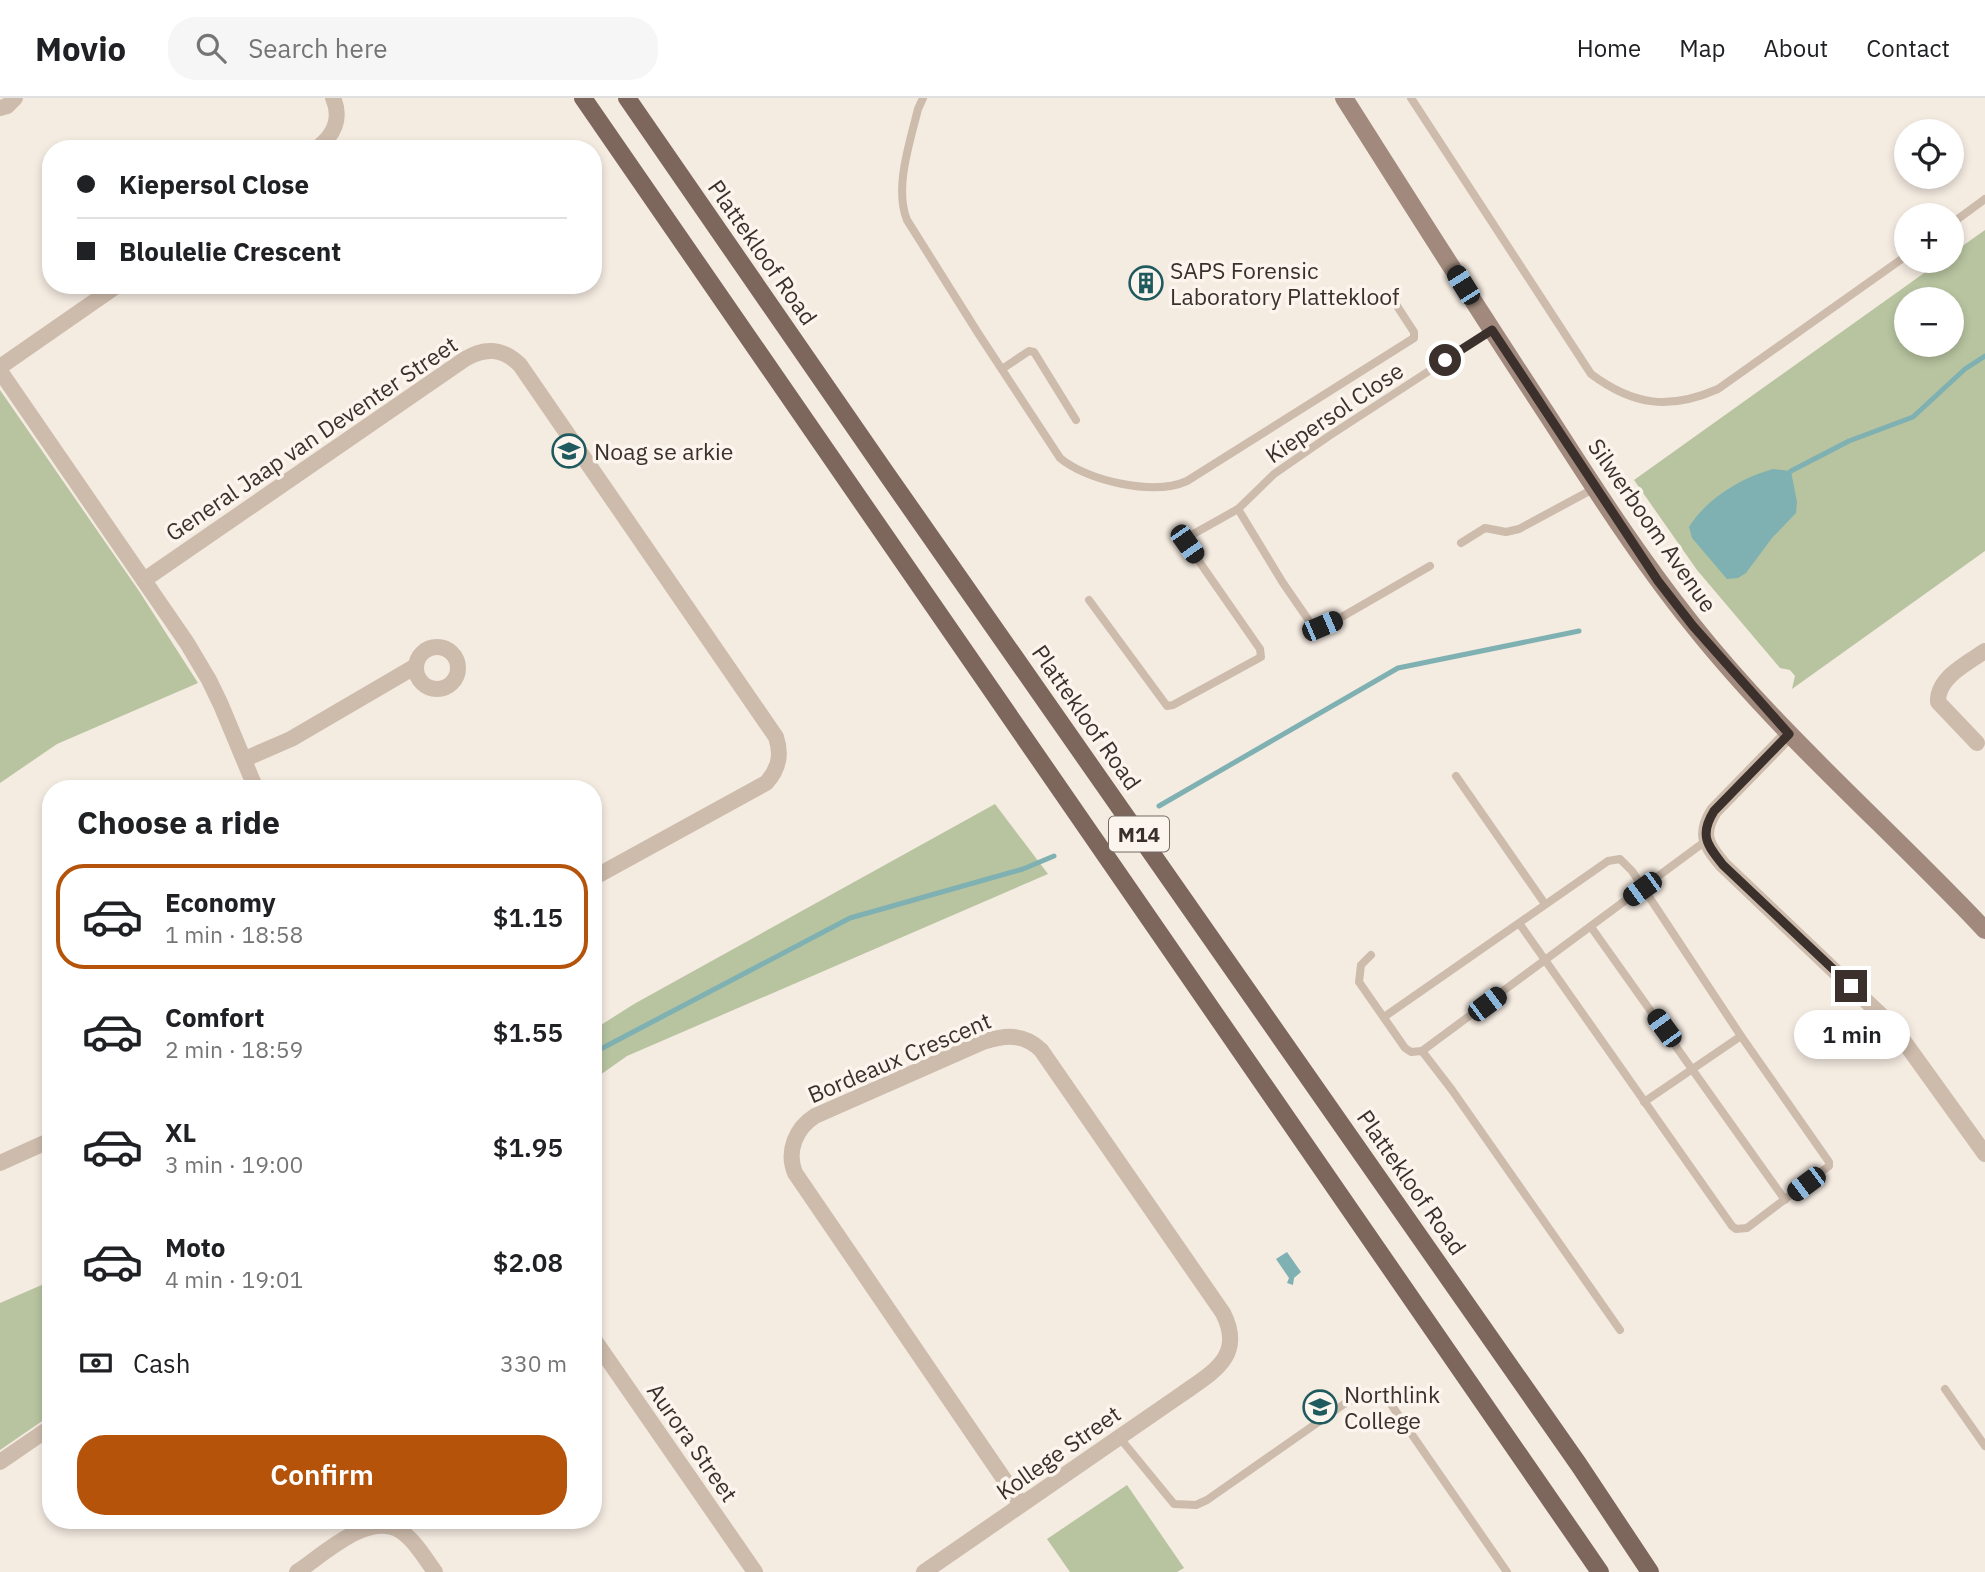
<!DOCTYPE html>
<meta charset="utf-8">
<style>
body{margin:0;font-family:"IBM Plex Sans",sans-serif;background:#f6f6f6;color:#202124;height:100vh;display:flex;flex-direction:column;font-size:26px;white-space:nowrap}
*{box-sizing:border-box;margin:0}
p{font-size:23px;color:#757577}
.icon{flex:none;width:38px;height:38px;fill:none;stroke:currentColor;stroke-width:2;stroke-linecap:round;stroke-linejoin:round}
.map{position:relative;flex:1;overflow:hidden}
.details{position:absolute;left:42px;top:682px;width:560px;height:749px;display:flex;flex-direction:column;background:#fff;border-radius:28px;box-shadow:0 4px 10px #0003}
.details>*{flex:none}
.banner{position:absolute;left:42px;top:42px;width:560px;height:154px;border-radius:28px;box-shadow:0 4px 10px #0003;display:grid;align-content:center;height:154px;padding:0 35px;background:#fff}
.controls{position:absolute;left:1894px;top:21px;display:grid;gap:14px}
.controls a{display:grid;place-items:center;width:70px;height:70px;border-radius:50%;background:#fff;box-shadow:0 4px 10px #0003;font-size:35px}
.end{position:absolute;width:32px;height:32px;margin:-16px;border:9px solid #3b302b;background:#fff;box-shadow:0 0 0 4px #fff}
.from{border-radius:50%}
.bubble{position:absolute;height:49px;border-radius:24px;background:#fff;box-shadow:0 4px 10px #0003;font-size:23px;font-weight:600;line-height:49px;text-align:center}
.car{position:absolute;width:21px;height:42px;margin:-21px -10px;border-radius:9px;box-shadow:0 0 5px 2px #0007;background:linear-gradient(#222 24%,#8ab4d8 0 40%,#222 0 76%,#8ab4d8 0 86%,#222 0)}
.banner b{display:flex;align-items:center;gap:24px;height:66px;font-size:26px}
.banner b+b{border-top:2px solid #e0e0e0}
.banner i{width:18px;height:18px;background:#202124}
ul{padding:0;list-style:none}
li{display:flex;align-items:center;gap:21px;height:105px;margin:0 14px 10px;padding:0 21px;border:4px solid transparent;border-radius:28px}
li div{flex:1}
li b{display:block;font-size:26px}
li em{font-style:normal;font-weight:600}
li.on{border-color:#b45309}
li>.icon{width:63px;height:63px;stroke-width:1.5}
h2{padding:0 35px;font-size:32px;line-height:84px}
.pay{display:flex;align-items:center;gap:18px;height:77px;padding:0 35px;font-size:26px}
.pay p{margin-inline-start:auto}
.button{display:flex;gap:14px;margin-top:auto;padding:14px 35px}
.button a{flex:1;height:80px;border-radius:28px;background:#b45309;color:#fff;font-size:28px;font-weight:600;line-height:80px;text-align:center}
header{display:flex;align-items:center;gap:42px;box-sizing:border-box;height:98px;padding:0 35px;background:#fff;border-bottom:2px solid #e0e0e0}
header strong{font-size:33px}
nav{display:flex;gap:38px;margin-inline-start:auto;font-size:24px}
.search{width:490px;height:63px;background:#f6f6f6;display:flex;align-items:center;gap:18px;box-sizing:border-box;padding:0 24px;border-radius:28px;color:#757577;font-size:26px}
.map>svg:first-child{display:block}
.green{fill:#b8c4a0;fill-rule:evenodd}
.water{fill:#7fb0b2}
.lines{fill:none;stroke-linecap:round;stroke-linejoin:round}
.stream{stroke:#7fb0b2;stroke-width:5}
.lane{stroke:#cdbbac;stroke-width:8}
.street{stroke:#cdbbac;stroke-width:16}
.secondary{stroke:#a18a7d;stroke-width:18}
.primary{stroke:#7d675c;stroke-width:18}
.route{stroke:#3b302b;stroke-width:9}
.labels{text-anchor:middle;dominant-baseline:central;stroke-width:7;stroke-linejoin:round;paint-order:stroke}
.shield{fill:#fbf5ee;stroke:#756b66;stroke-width:2}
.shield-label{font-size:21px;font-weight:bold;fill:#3b302b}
.street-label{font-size:23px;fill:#3b302b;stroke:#fbf5ee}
.poi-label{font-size:23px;fill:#3b302b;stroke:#fbf5ee;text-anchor:start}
</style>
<header>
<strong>Movio</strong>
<div class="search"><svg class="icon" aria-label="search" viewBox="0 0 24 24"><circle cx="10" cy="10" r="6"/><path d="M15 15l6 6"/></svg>Search here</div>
<nav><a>Home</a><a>Map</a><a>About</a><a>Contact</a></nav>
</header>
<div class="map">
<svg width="1985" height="1474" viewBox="0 0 1985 1474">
<rect width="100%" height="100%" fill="#f4ebe1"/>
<!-- green -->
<g class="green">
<path d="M1985,132V453L1792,591L1795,578L1790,572L1780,570L1697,472L1634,382L1941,163H1951V156ZM1906,201H1951V247H1906Z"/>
<path d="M0,292L139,493L198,585L57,646L0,685Z"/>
<path d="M995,706L1048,776L627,958L593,982V932L634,906Z"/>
<path d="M51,1183V1317L0,1352V1205Z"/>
<path d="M1127,1387L1184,1470L1177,1474H1070L1047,1441Z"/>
</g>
<!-- water -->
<g class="water">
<path d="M1773,371L1791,373L1797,404L1796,415L1772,440L1746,475L1738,480L1727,481L1692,440L1689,429C1707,400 1741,380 1773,371Z"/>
<path d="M1287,1154L1301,1174L1294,1180L1293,1187L1287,1185L1289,1180L1276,1161Z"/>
</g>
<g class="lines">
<!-- stream -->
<g class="stream">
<path d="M1791,373L1849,343L1913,319L1965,271L1985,258"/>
<path d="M1159,708L1398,570L1579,533"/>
<path d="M593,955L850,820L1023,771L1054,758"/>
</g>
<!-- lane -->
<g class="lane">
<path d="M923,0L918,11C910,44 894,90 907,122L978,235L1060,360C1087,383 1154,398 1187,383L1414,240V234L1397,208"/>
<path d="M1411,0L1591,276C1634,308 1670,312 1718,291L1906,158"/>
<path d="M1951,126L1985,101"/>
<path d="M1002,271L1029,253L1034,254L1076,322"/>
<path d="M1238,411L1283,485L1312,527L1323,528L1340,520L1430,468"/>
<path d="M1461,445L1485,430L1506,434L1519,431L1595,390"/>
<path d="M1089,502L1167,608L1173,607L1261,559L1260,551L1187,446L1188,439L1238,411L1274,376L1329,338L1492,232"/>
<path d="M1456,678L1545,806"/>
<path d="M1591,829L1785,1102"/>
<path d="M1371,857L1361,867L1359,884L1405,950L1411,954L1422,953L1707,742"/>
<path d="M1384,919L1608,763L1620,761L1632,773L1741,938L1829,1064V1068L1747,1130L1736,1131L1732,1128L1519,825"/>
<path d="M1422,953L1452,992L1620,1232"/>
<path d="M1644,1004L1741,938"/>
<path d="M1945,1291L1985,1348"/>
<path d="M1119,1339L1174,1406L1196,1407L1207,1402L1347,1304C1362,1298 1373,1296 1388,1302L1507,1474"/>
</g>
<!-- street -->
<g class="street">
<path d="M0,10L7,8L15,0"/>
<path d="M316,51C334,38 342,20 333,0"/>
<path d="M0,269L118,187"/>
<path d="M0,273L187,545L209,582L221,607L256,691"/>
<path d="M144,482L465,261C485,249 503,250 520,267L776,639C782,657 779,671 766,685L593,780"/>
<circle cx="437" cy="570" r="21"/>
<path d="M1789,636L1714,713C1699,737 1707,748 1723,767L1881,917L1900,938L1985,1056"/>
<path d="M1977,645L1938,604C1937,580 1967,565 1985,553"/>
<path d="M245,661L291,641L416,568"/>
<path d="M0,1065L51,1042"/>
<path d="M593,1240L755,1474"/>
<path d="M0,1364L51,1329"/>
<path d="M297,1474C323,1457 367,1414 399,1432C414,1441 425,1460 435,1474"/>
<path d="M924,1474L1182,1296C1213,1274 1245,1258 1223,1215L1041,952C1023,935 1005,937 983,944L815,1018C796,1030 786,1053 795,1075L1021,1406"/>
</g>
<!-- secondary -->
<path class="secondary" d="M1344,0C1412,107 1480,215 1550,321C1595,391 1640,461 1692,526C1780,637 1888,729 1985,832"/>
<!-- primary -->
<g class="primary">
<path d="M583,0L1600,1474"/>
<path d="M627,0L886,375L1579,1367L1650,1474"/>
</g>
</g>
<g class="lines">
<!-- route -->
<path class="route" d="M1445,262L1492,232L1658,483L1693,528L1789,636L1714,713C1699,737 1707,747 1723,767L1851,888"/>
</g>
<!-- icons -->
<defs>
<symbol id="building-ring" viewBox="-11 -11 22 22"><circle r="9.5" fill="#fbf5ee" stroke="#1f5a5e" stroke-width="1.5"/><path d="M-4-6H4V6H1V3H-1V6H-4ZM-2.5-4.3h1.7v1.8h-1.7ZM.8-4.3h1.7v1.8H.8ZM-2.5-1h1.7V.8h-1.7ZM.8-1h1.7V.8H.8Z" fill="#1f5a5e"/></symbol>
<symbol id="school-ring" viewBox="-11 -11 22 22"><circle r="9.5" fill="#fbf5ee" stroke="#1f5a5e" stroke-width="1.5"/><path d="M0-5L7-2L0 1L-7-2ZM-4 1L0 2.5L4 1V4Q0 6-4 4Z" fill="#1f5a5e"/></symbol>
<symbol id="university-ring" viewBox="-11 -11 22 22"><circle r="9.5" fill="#fbf5ee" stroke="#1f5a5e" stroke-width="1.5"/><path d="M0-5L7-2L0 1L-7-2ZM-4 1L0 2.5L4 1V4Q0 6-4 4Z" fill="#1f5a5e"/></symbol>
</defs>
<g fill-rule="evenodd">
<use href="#building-ring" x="1127" y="166" width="38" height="38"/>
<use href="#school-ring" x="550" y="334" width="38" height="38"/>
<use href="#university-ring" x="1301" y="1290" width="38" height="38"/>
</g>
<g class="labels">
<!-- shield labels -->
<rect class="shield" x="1109" y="718.5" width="60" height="35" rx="5"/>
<g class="shield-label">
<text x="1139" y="736">M14</text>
</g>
<!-- street labels -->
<g class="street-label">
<text transform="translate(763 154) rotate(55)">Plattekloof Road</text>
<text transform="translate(1334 314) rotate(-34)">Kiepersol Close</text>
<text transform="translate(311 340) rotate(-34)">General Jaap van Deventer Street</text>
<text transform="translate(1653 427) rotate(55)">Silwerboom Avenue</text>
<text transform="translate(1087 619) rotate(55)">Plattekloof Road</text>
<text transform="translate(899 959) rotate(-23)">Bordeaux Crescent</text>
<text transform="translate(1412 1084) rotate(55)">Plattekloof Road</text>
<text transform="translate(693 1344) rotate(55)">Aurora Street</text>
<text transform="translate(1058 1354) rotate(-35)">Kollege Street</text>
</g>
<!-- poi labels -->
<g class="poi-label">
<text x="1170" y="172">SAPS Forensic<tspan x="1170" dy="26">Laboratory Plattekloof</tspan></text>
<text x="594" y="353">Noag se arkie</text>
<text x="1344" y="1296">Northlink<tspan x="1344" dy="26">College</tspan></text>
</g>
</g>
</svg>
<div class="controls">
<a><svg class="icon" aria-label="locate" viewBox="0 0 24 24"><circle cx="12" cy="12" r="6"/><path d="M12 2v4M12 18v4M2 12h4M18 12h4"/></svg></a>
<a>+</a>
<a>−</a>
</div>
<i class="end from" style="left:1445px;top:262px"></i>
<i class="end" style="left:1851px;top:888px"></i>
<div class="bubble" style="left:1794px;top:912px;width:116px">1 min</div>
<i class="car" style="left:1463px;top:187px;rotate:328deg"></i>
<i class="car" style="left:1187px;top:446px;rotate:145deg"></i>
<i class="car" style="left:1322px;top:528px;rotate:67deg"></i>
<i class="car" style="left:1642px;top:791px;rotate:234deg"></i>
<i class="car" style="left:1487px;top:906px;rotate:53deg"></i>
<i class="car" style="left:1664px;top:930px;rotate:324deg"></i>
<i class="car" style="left:1806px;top:1086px;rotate:233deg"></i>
<div class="banner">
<b><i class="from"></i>Kiepersol Close</b>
<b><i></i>Bloulelie Crescent</b>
</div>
<section class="details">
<h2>Choose a ride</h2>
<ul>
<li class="on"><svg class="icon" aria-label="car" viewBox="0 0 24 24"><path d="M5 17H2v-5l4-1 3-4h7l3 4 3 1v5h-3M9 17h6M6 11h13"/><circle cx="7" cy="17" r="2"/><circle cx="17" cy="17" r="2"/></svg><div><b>Economy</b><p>1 min · 18:58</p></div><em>$1.15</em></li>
<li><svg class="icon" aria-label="car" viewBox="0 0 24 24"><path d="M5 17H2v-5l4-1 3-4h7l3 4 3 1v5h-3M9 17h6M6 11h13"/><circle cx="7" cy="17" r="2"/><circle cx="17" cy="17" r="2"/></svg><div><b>Comfort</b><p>2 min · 18:59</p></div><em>$1.55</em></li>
<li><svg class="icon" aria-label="car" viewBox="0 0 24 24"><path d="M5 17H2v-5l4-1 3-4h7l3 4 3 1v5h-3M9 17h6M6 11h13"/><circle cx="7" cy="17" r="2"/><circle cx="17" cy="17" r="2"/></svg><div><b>XL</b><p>3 min · 19:00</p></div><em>$1.95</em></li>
<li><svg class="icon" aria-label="car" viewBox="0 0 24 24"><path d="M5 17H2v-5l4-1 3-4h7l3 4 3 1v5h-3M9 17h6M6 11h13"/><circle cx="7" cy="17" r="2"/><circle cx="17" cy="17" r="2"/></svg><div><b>Moto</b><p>4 min · 19:01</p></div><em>$2.08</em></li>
</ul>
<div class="pay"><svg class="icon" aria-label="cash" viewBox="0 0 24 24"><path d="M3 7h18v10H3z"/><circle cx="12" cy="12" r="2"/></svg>Cash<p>330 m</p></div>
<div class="button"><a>Confirm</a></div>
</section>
</div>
